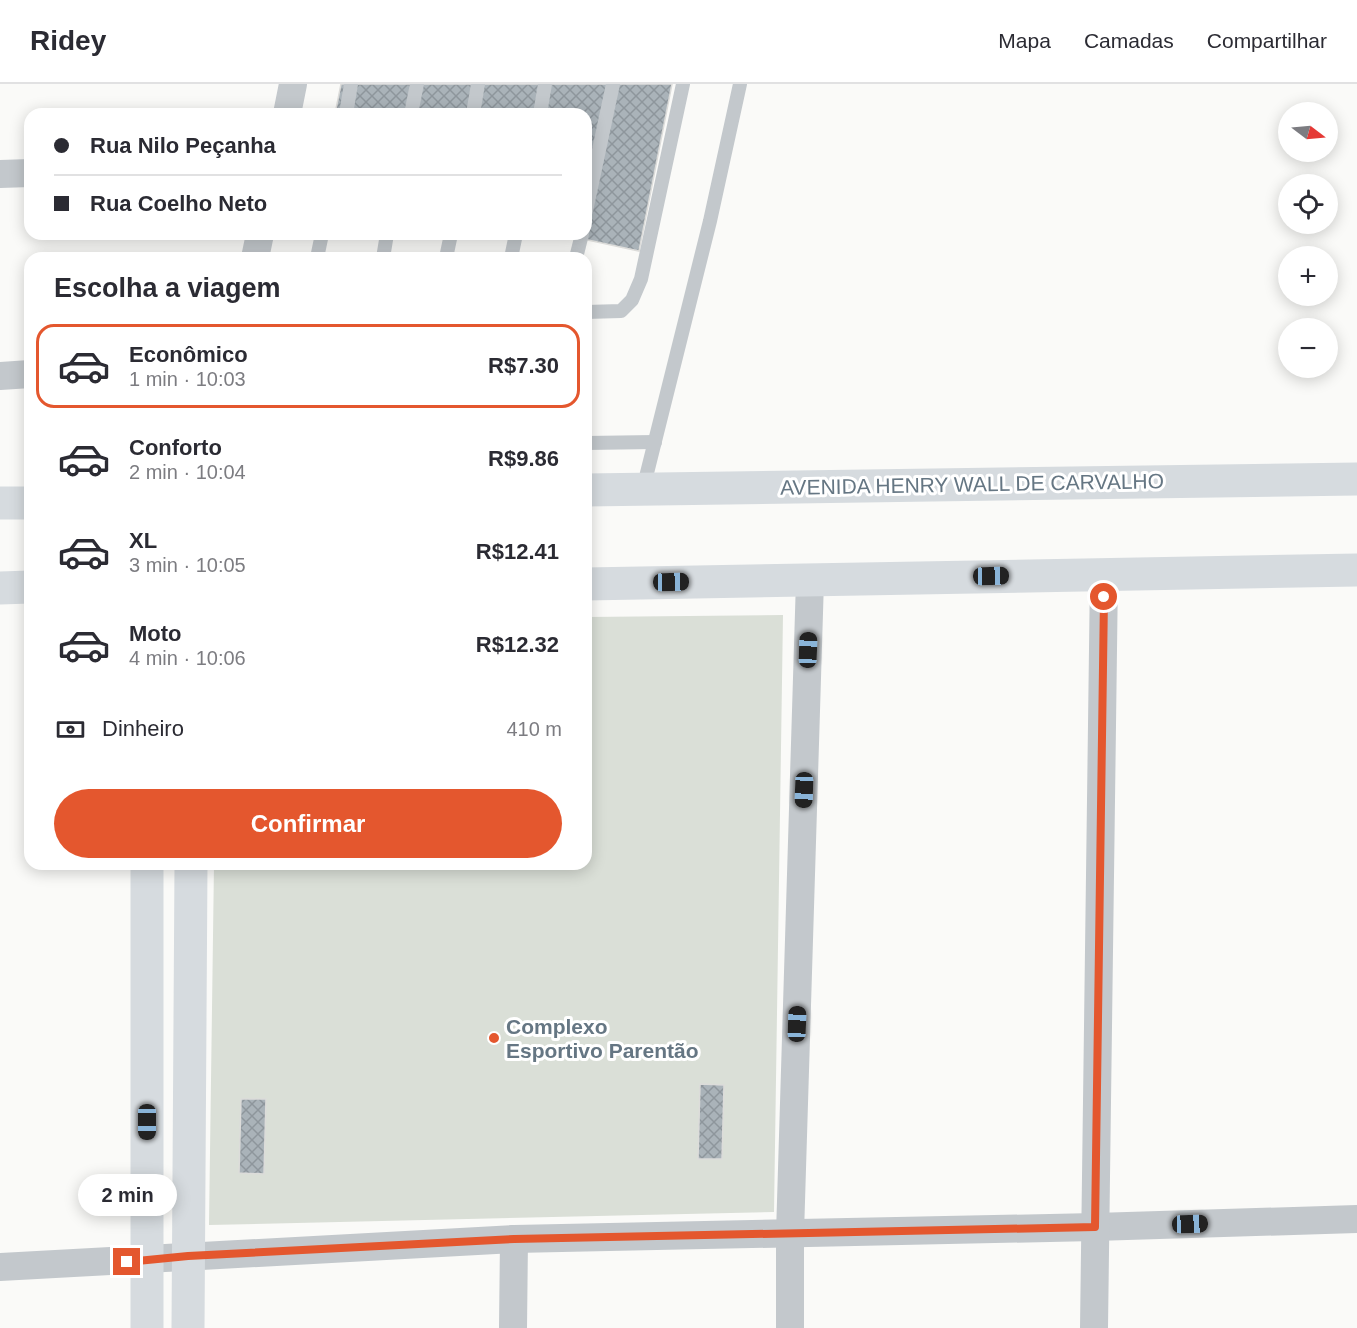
<!DOCTYPE html>
<html lang="pt">
<meta charset="utf-8">
<style>
body{margin:0;font-family:Helvetica,sans-serif;background:#f7f7f7;color:#2b2b33;height:100vh;display:flex;flex-direction:column;font-size:22px;white-space:nowrap}
*{box-sizing:border-box;margin:0}
p{font-size:20px;color:#7c7c81}
.icon{flex:none;width:33px;height:33px;fill:none;stroke:currentColor;stroke-width:2;stroke-linecap:round;stroke-linejoin:round}
.map{position:relative;flex:1;overflow:hidden}
.side{position:absolute;left:24px;top:168px;width:568px;height:618px;display:flex;flex-direction:column;background:#fff;border-radius:18px;box-shadow:0 3px 15px #0003}
.side>*{flex:none}
.hud{position:absolute;left:24px;top:24px;width:568px;height:132px;border-radius:18px;box-shadow:0 3px 15px #0003;display:grid;align-content:center;height:132px;padding:0 30px;background:#fff}
.needle{width:39px;rotate:106deg}
.buttons{position:absolute;left:1278px;top:18px;display:grid;gap:12px}
.buttons a{display:grid;place-items:center;width:60px;height:60px;border-radius:50%;background:#fff;box-shadow:0 3px 15px #0003;font-size:30px}
.end{position:absolute;width:27px;height:27px;margin:-14px;border:8px solid #e4572e;background:#fff;box-shadow:0 0 0 3px #fff}
.from{border-radius:50%}
.bubble{position:absolute;height:42px;border-radius:21px;background:#fff;box-shadow:0 3px 15px #0003;font-size:20px;font-weight:800;line-height:42px;text-align:center}
.car{position:absolute;width:18px;height:36px;margin:-18px -9px;border-radius:8px;box-shadow:0 0 4px 2px #0007;background:linear-gradient(#222 24%,#8ab4d8 0 40%,#222 0 76%,#8ab4d8 0 86%,#222 0)}
.hud b{display:flex;align-items:center;gap:21px;height:57px;font-size:22px}
.hud b+b{border-top:2px solid #e1e1e2}
.hud i{width:15px;height:15px;background:#2b2b33}
ul{padding:0;list-style:none}
li{display:flex;align-items:center;gap:18px;height:84px;margin:0 12px 9px;padding:0 18px;border:3px solid transparent;border-radius:18px}
li div{flex:1}
li b{display:block;font-size:22px}
li em{font-style:normal;font-weight:800}
li.selected{border-color:#e4572e}
li>.icon{width:54px;height:54px;stroke-width:1.5}
h2{padding:0 30px;font-size:27px;line-height:72px}
.pay{display:flex;align-items:center;gap:15px;height:66px;padding:0 30px;font-size:22px}
.pay p{margin-inline-start:auto}
.button{display:flex;gap:12px;margin-top:auto;padding:12px 30px}
.button a{flex:1;height:69px;border-radius:36px;background:#e4572e;color:#fff;font-size:24px;font-weight:800;line-height:69px;text-align:center}
header{display:flex;align-items:center;gap:36px;box-sizing:border-box;height:84px;padding:0 30px;background:#fff;border-bottom:2px solid #e1e1e2}
header strong{font-size:28px}
nav{display:flex;gap:33px;margin-inline-start:auto;font-size:21px}
.map>svg:first-child{display:block}
.pitch{fill:#dadfd7}
.building{fill:url(#building-cross-hatch);stroke:#dcdcda;stroke-width:1.5}
.lines{fill:none;stroke-linecap:round;stroke-linejoin:round}
.lane{stroke:#c3c8cc;stroke-width:14}
.street{stroke:#c3c8cc;stroke-width:28}
.secondary{stroke:#d6dbdf;stroke-width:33}
.primary{stroke:#d6dbdf;stroke-width:33}
.route{stroke:#e4572e;stroke-width:8}
.poi-dot{fill:#e4572e;stroke:#fff;stroke-width:2}
.labels{text-anchor:middle;dominant-baseline:central;stroke-width:6;stroke-linejoin:round;paint-order:stroke}
.street-label{font-size:21px;fill:#657683;stroke:#fff}
.poi-label{font-size:21px;font-weight:bold;fill:#657683;stroke:#fff;text-anchor:start}
</style>
<header>
<strong>Ridey</strong>
<nav><a>Mapa</a><a>Camadas</a><a>Compartilhar</a></nav>
</header>
<div class="map">
<svg width="1357" height="1244" viewBox="0 0 1357 1244">
<defs>
<pattern id="building-cross-hatch" width="8" height="8" patternUnits="userSpaceOnUse" patternTransform="scale(1.5)"><rect width="8" height="8" fill="#aab3b9"/><path d="M0 0l8 8M0 8l8-8" fill="none" stroke="#8e969c"/></pattern>
</defs>
<rect width="100%" height="100%" fill="#fafaf8"/>
<!-- pitch -->
<path class="pitch" d="M783,531L774,1128L209,1141L214,780H586L587,533Z"/>
<!-- building -->
<g class="building">
<path d="M341,0H672L639,167L560,150H586V30H335Z"/>
<path d="M700,1000L724,1001L722,1075H698Z"/>
<path d="M241,1015H266L264,1090L239,1089Z"/>
</g>
<g class="lines">
<!-- lane -->
<g class="lane">
<path d="M346,30L351,0"/>
<path d="M411,30L417,0"/>
<path d="M473,30L478,0"/>
<path d="M540,30L545,0"/>
<path d="M586,127L613,0"/>
<path d="M317,174L322,150"/>
<path d="M383,174L387,150"/>
<path d="M446,174L451,150"/>
<path d="M511,174L516,150"/>
<path d="M576,174L582,150"/>
<path d="M586,228L621,227L632,216L641,195L683,0"/>
<path d="M586,359L655,358"/>
<path d="M643,405L710,137L740,0"/>
</g>
<!-- street -->
<g class="street">
<path d="M287,30L293,0"/>
<path d="M0,90L30,89"/>
<path d="M255,174L260,150"/>
<path d="M0,292L30,290"/>
<path d="M0,1183L514,1155L1095,1143L1357,1135"/>
<path d="M513,1244L514,1155"/>
<path d="M790,1244V1150L810,496"/>
<path d="M1094,1244L1104,490"/>
</g>
<!-- secondary -->
<g class="secondary">
<path d="M147,1244V780"/>
<path d="M188,1244L191,780"/>
</g>
<!-- primary -->
<g class="primary">
<path d="M586,406L1357,395"/>
<path d="M0,419H30"/>
<path d="M586,500L1357,486"/>
<path d="M0,504L30,503"/>
</g>
</g>
<g class="lines">
<!-- route -->
<path class="route" d="M127,1178L188,1172L514,1155L1095,1143L1104,513"/>
</g>
<!-- markers -->
<circle class="poi-dot" cx="494" cy="954" r="6"/>
<g class="labels">
<!-- street labels -->
<g class="street-label">
<text transform="translate(972 400) rotate(-1)">AVENIDA HENRY WALL DE CARVALHO</text>
</g>
<!-- poi labels -->
<g class="poi-label">
<text x="506" y="942">Complexo<tspan x="506" dy="24">Esportivo Parentão</tspan></text>
</g>
</g>
</svg>
<div class="buttons">
<a><svg class="needle" viewBox="-14 -14 28 28"><path d="M0-13l5 13h-10z" fill="#e53935"/><path d="M0 13l5-13h-10z" fill="#7c7c81"/></svg></a>
<a><svg class="icon" aria-label="locate" viewBox="0 0 24 24"><circle cx="12" cy="12" r="6"/><path d="M12 2v4M12 18v4M2 12h4M18 12h4"/></svg></a>
<a>+</a>
<a>−</a>
</div>
<i class="end from" style="left:1104px;top:513px"></i>
<i class="end" style="left:127px;top:1178px"></i>
<div class="bubble" style="left:78px;top:1090px;width:99px">2 min</div>
<i class="car" style="left:991px;top:492px;rotate:89deg"></i>
<i class="car" style="left:671px;top:498px;rotate:89deg"></i>
<i class="car" style="left:808px;top:566px;rotate:2deg"></i>
<i class="car" style="left:804px;top:706px;rotate:182deg"></i>
<i class="car" style="left:797px;top:940px;rotate:2deg"></i>
<i class="car" style="left:147px;top:1038px;rotate:180deg"></i>
<i class="car" style="left:1190px;top:1140px;rotate:88deg"></i>
<div class="hud">
<b><i class="from"></i>Rua Nilo Peçanha</b>
<b><i></i>Rua Coelho Neto</b>
</div>
<section class="side">
<h2>Escolha a viagem</h2>
<ul>
<li class="selected"><svg class="icon" aria-label="car" viewBox="0 0 24 24"><path d="M5 17H2v-5l4-1 3-4h7l3 4 3 1v5h-3M9 17h6M6 11h13"/><circle cx="7" cy="17" r="2"/><circle cx="17" cy="17" r="2"/></svg><div><b>Econômico</b><p>1 min · 10:03</p></div><em>R$7.30</em></li>
<li><svg class="icon" aria-label="car" viewBox="0 0 24 24"><path d="M5 17H2v-5l4-1 3-4h7l3 4 3 1v5h-3M9 17h6M6 11h13"/><circle cx="7" cy="17" r="2"/><circle cx="17" cy="17" r="2"/></svg><div><b>Conforto</b><p>2 min · 10:04</p></div><em>R$9.86</em></li>
<li><svg class="icon" aria-label="car" viewBox="0 0 24 24"><path d="M5 17H2v-5l4-1 3-4h7l3 4 3 1v5h-3M9 17h6M6 11h13"/><circle cx="7" cy="17" r="2"/><circle cx="17" cy="17" r="2"/></svg><div><b>XL</b><p>3 min · 10:05</p></div><em>R$12.41</em></li>
<li><svg class="icon" aria-label="car" viewBox="0 0 24 24"><path d="M5 17H2v-5l4-1 3-4h7l3 4 3 1v5h-3M9 17h6M6 11h13"/><circle cx="7" cy="17" r="2"/><circle cx="17" cy="17" r="2"/></svg><div><b>Moto</b><p>4 min · 10:06</p></div><em>R$12.32</em></li>
</ul>
<div class="pay"><svg class="icon" aria-label="cash" viewBox="0 0 24 24"><path d="M3 7h18v10H3z"/><circle cx="12" cy="12" r="2"/></svg>Dinheiro<p>410 m</p></div>
<div class="button"><a>Confirmar</a></div>
</section>
</div>
